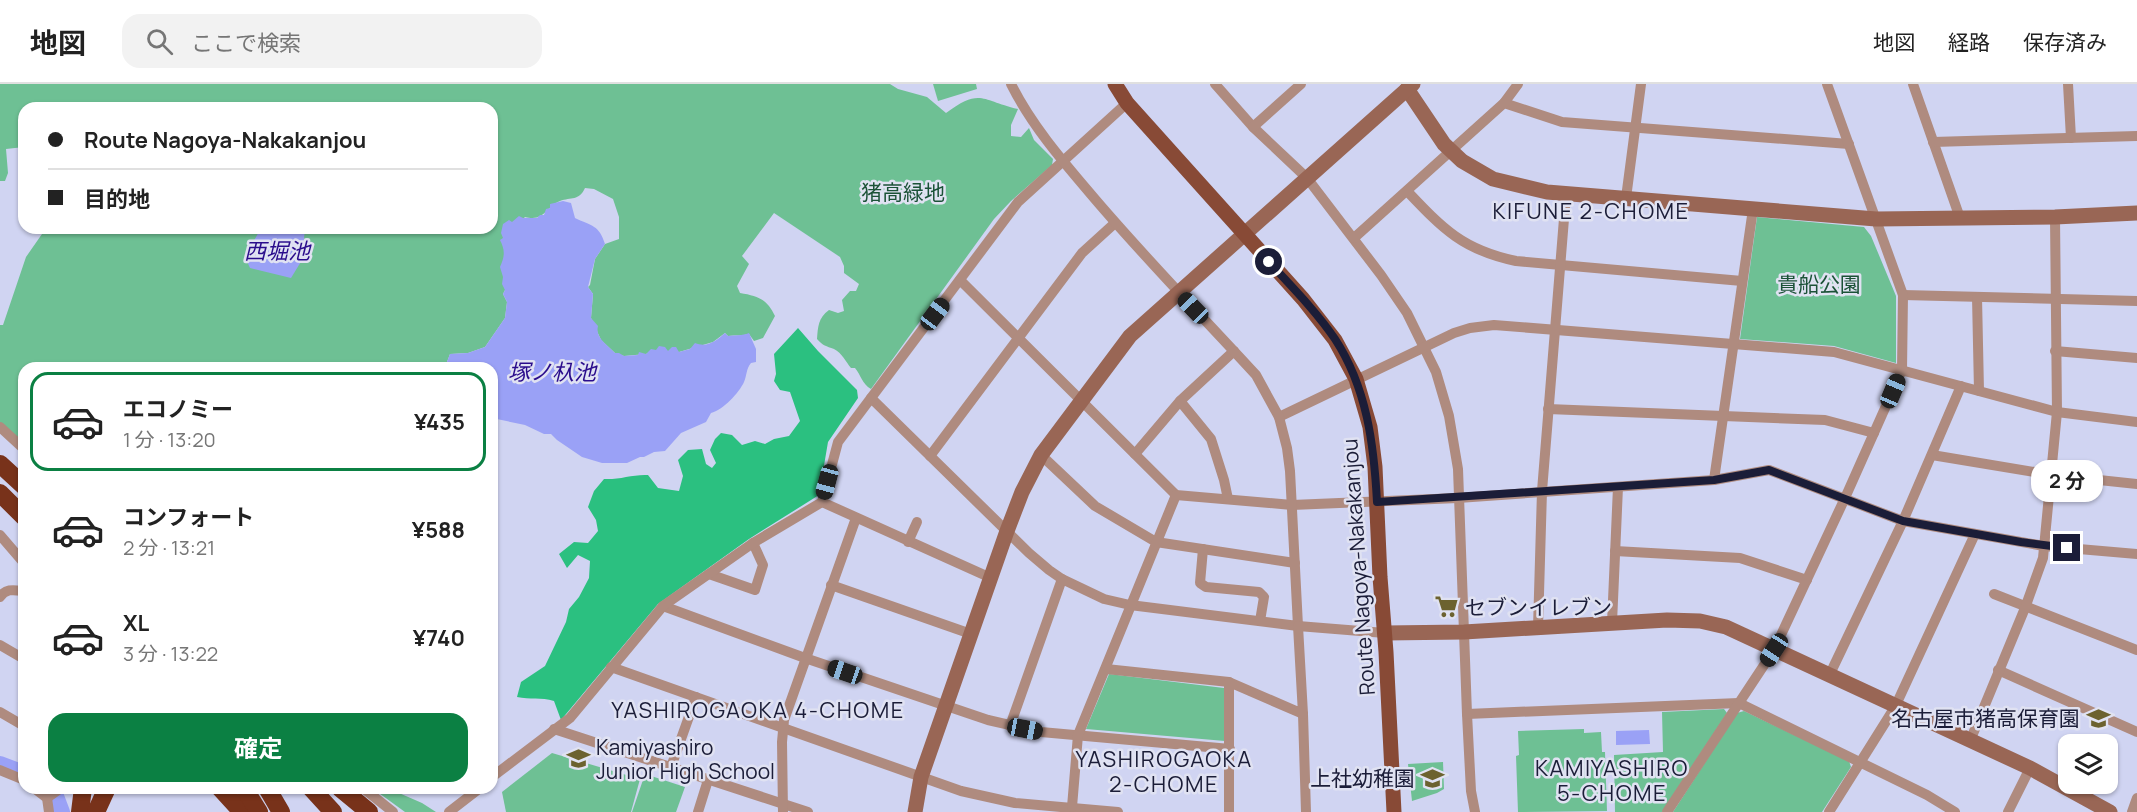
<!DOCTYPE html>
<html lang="ja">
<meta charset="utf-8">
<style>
body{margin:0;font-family:Manrope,"Noto Sans JP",sans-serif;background:#f2f2f2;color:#222;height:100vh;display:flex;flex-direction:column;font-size:22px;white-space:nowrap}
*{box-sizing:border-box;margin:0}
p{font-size:20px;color:#767676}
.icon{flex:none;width:33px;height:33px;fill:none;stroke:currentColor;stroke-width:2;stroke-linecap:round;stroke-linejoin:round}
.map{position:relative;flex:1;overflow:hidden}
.panel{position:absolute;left:18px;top:278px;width:480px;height:432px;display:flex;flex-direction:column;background:#fff;border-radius:18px;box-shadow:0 2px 4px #0004}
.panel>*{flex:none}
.hud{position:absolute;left:18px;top:18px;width:480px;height:132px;border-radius:18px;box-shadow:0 2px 4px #0004;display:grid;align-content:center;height:132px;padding:0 30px;background:#fff}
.buttons{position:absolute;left:2058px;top:650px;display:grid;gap:12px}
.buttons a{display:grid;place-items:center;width:60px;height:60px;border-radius:12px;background:#fff;box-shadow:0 2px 4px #0004;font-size:30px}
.end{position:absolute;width:27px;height:27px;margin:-14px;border:8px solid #1b1d38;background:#fff;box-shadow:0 0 0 3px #fff}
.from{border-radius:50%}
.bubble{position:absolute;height:42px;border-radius:18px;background:#fff;box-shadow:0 2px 4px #0004;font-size:20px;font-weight:700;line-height:42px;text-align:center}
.car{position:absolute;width:18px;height:36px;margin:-18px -9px;border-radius:8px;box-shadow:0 0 4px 2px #0007;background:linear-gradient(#222 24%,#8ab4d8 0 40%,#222 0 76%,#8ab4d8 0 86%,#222 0)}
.hud b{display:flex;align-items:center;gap:21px;height:57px;font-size:22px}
.hud b+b{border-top:2px solid #e0e0e0}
.hud i{width:15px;height:15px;background:#222}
ul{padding:10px 0 0;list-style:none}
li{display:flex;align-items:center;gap:18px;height:99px;margin:0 12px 9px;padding:0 18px;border:3px solid transparent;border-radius:18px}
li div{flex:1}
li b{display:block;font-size:22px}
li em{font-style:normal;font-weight:700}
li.on{border-color:#0b8043}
li>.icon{width:54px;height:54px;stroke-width:1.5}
.button{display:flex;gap:12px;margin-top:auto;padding:12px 30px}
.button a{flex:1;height:69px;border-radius:18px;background:#0b8043;color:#fff;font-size:24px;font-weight:700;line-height:69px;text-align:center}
header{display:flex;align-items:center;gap:36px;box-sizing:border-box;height:84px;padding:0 30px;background:#fff;border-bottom:2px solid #e0e0e0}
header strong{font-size:28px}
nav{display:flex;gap:33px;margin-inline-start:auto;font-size:21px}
.search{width:420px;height:54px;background:#f2f2f2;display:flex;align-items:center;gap:15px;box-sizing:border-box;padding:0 21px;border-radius:18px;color:#767676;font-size:22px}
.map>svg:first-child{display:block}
.green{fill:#6ec094}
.forest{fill:#2bc080}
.water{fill:#9aa1f6}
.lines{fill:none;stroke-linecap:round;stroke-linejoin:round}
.river{stroke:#9aa1f6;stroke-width:16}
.street{stroke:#af8b7f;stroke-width:10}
.secondary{stroke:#965;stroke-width:15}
.primary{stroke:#884a36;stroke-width:15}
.highway{stroke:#78321a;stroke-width:18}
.route{stroke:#1b1d38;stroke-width:8}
.labels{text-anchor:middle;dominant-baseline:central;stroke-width:5;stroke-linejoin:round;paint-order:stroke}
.park-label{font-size:21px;fill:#1b5237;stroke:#e0e2f2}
.street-label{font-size:21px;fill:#1b1d38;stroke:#e0e2f2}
.poi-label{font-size:21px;fill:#1b1d38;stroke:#e0e2f2;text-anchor:start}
.neighbourhood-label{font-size:22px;letter-spacing:1.5px;fill:#1b1d38;stroke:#e0e2f2}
.water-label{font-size:22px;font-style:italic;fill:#2a0c8c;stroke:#e0e2f2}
</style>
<header>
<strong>地図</strong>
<div class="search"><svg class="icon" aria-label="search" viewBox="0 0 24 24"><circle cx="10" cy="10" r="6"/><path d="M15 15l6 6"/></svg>ここで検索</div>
<nav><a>地図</a><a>経路</a><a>保存済み</a></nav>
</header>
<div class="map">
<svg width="2137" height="728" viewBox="0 0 2137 728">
<rect width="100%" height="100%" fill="#d0d4f2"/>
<!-- green -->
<g class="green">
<path d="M0,0H890L898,5L927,13L946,29C981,3 982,17 1018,25L1011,41V52L1021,53L1029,44L1034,56L1053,75L1052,81L1011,117L994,135L871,305C862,300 861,291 855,284H851C846,278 842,269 834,265C826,262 823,262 817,255C818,243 818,234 829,226L838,229L844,227L842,216L850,207H856L859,200L844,189V182L840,173L774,129L742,172L749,180L737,202L740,209C758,212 767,215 775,232L763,254L754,257L749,250C743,252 735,251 728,252L725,249L713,258L679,268L656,266L646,270L624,272L615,269L601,256L591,234L593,210L588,203L590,201L595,175L605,160L619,155V133L613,115L594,105L585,104C579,117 571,113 560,117C545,123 545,138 525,133L504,154L505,206L503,210L507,218L505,234L485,263L468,269L450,270L445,283L24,284V359L0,339V241H3L26,173L42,150L36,144H492V24H24V63L6,65L8,89L5,97H0Z"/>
<path d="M933,0H976L977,5L938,17Z"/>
<path d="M1757,133L1864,143L1871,152L1896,212V279L1834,262L1740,255Z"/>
<path d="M1109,590L1224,604L1225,657L1086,645Z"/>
<path d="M1724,625L1727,629L1662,728H1615L1614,671L1663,668L1662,628Z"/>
<path d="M1744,627L1849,677L1851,683L1822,728H1673L1737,629Z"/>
<path d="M1584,645V649L1601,648L1602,668H1605L1607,727L1518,728L1516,672L1519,671L1518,647Z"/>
<path d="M552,669L640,695L631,728H506L502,708Z"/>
<path d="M1443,678L1444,705L1437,709L1412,717L1408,680Z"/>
<path d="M645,690L685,703L676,728H632Z"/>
<path d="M372,704H396L399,709L422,719L436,728H405Z"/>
</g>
<!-- forest -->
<path class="forest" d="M798,244L818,267L857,306L858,314L828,358L819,411L749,455L658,520L561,636L554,617C541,613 530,616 517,613L521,598L545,582L566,538L569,525L579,513L589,494L590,477L578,471L567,484L559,470L574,458L588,459L598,447L596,436L588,423L594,407L604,395C619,396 633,390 648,391L658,404L679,407L683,392L678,376L688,366L702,365L706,380L712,384L716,379L710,366L715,355L721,349L732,351L742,361L755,357L765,360L774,355L789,352L800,337L790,308L780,306L774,297L776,290L774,270Z"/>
<!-- water -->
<g class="water">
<path d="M563,117L571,119L575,134C592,142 599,141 605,160L595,175L588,203L593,210L591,234L598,242C595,254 607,260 615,269H619L624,272L638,271L639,268L646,270L651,265L656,266L659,262L665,263L668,267L672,263H676L679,268L690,265L695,259C707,264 716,257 725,249L728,252C735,251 742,252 749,249L756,265V278L751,279C746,285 747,291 744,298C739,309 723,326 711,329L706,338L681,349L665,367L654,368L644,373H640L627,379H602L582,373L557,356L551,350H544L525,341L492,334V284L445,283L450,270L468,269L485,263L505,234L507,218L503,210L505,206L502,200L503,193L500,183C505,172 505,166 500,156L503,154L501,149L503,140L509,136L512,138L519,132L523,134H537L540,131H544L546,125L550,124V120Z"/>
<path d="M261,144H305L302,176L291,194L250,184L245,173Z"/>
<path d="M1649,646L1650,660L1616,661V647Z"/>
</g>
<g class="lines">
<!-- river -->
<g class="river">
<path d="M0,680L24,689"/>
<path d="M46,704L56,712L62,728"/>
</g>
<!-- street -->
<g class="street">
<path d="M1215,0L1253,43L1307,94L1381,191L1407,229L1436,288L1449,332L1458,385L1467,630L1471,707L1475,728"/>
<path d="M1913,0L1960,134"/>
<path d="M2068,0L2071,54"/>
<path d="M1504,19L1562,38L1849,60"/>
<path d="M1253,43L1301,0"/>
<path d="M1933,58L2137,52"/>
<path d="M1407,107C1443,145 1463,166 1516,177L1742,197"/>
<path d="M1626,114L1641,0"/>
<path d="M1354,154L1504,19L1518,0"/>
<path d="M960,196L1176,411L1292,421L1458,414L1714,396L1769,386L1903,437L2044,462L2137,470"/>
<path d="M1903,211L2137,217"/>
<path d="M1977,213L1979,307"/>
<path d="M2055,267L2137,274"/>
<path d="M871,314L1018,118L1127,19"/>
<path d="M1180,317L1211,355L1224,396L1228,415"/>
<path d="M1548,325L1825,336L1874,349"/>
<path d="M1279,333L1454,249L1470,244L1494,241L1834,268L2057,328L2137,338"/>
<path d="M0,343L24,365"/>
<path d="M1135,370L1180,317L1234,267"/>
<path d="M1041,371L1095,422L1156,458L1295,479"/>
<path d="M1932,371L2052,391L2137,400"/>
<path d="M930,372L1082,169L1115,139"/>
<path d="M1714,396L1753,125"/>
<path d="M822,418L991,494"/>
<path d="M0,451L24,479"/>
<path d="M908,458L917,438"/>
<path d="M1203,465L1200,499L1206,503L1259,508L1264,513L1260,537"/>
<path d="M1615,467L1740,474L1807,496"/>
<path d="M709,490L755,506L763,481L753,459"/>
<path d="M831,501L971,550"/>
<path d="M1994,510L2137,566"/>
<path d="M0,513C6,504 14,506 24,507"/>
<path d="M663,522L805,574L988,636L1041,648L1230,665"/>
<path d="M1612,539L1618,403"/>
<path d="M1538,544L1542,407L1566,110"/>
<path d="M0,561L24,575"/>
<path d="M611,583L961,707L1015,719L1118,728"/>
<path d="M1106,585L1229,598"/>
<path d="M1998,586L2137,648"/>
<path d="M1829,592L1903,437L1961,302"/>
<path d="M0,628L24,642"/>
<path d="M1303,630L1306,728"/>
<path d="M1467,630L1739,619L1927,711L1955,728"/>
<path d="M1010,642L1062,495"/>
<path d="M554,645L808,728"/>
<path d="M1970,657L2025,524L2043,474L2057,328L2055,133"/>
<path d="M671,683L696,613"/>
<path d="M0,686L24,696"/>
<path d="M492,693L570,634L663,522L753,459L822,418L838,358L871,314L1029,469L1049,486L1062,495L1104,515L1130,521L1298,542L1290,387L1287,364L1279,333L1256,291C1200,230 1142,171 1089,108C1060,74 1031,40 1011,0"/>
<path d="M34,704L47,714L49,728"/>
<path d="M363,704L393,728"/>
<path d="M47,714L61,704"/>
<path d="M1072,723L1078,651L1176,411"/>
<path d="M449,728L480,704"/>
<path d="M698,728L708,696"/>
<path d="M783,728L782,658L784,636L856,434"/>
<path d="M1229,728V598L1303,630L1298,542L1385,549"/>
<path d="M1667,728L1774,566L1845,414L1902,286L1903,211L1827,0"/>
<path d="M1829,728L1895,623L1975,450"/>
<path d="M2008,728L2030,684"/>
<path d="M2132,728L2137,714"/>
</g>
<!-- secondary -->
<g class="secondary">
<path d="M1407,5L1444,60L1462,77L1493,95L1547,108L1876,135L2055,133L2137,129"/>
<path d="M1385,549L1464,548L1667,536L1700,537L1726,543L2030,684L2110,728"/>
<path d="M915,728L921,693L1007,447L1022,408L1041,371L1130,252L1413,0"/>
</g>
<!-- primary -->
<path class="primary" d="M1115,0L1127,19L1303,215L1335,256L1356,295L1370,343L1375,383L1380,493L1386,568L1394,728"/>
<!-- highway -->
<g class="highway">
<path d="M0,380L24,402"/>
<path d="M0,409L24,433"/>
<path d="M220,704L242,728"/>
<path d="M244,704L259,728"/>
<path d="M267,704L281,728"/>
<path d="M311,704L333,728"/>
<path d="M340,704L369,728"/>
<path d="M80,728L83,704"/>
<path d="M96,728L107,704"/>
</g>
</g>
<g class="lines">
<!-- route -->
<path class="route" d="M1269,178C1292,203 1316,227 1335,255C1367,304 1374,361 1377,418L1714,396L1769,386L1903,437L2021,458L2067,464"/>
</g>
<!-- icons -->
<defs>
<symbol id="supermarket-bare" viewBox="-9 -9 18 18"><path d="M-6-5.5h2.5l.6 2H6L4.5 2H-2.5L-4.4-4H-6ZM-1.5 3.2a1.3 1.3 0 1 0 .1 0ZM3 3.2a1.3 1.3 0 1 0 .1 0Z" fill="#6c622f" stroke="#e0e2f2" stroke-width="2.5" paint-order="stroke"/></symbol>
<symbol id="school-bare" viewBox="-9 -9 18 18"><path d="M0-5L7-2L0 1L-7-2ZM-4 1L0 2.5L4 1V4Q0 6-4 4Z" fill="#6c622f" stroke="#e0e2f2" stroke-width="2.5" paint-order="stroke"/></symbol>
</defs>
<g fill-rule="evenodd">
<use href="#supermarket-bare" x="1430" y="506" width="33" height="33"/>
<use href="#school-bare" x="2082" y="618" width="33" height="33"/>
<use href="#school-bare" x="562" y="658" width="33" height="33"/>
<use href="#school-bare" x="1416" y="678" width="33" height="33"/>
</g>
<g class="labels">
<!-- park labels -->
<g class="park-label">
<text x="903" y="108">猪高緑地</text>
<text x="1819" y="200">貴船公園</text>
</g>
<!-- street labels -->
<g class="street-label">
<text transform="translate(1358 483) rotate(-94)">Route Nagoya-Nakakanjou</text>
</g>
<!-- poi labels -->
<g class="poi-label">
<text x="1465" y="523">セブンイレブン</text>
<text x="2080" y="634" text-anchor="end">名古屋市猪高保育園</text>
<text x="596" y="663">Kamiyashiro<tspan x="596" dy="24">Junior High School</tspan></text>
<text x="1415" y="694" text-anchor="end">上社幼稚園</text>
</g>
<!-- neighbourhood labels -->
<g class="neighbourhood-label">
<text x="1591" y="127">KIFUNE 2-CHOME</text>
<text x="758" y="626">YASHIROGAOKA 4-CHOME</text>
<text x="1164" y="675">YASHIROGAOKA<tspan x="1164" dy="25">2-CHOME</tspan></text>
<text x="1612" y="684">KAMIYASHIRO<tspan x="1612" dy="25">5-CHOME</tspan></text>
</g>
<!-- water labels -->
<g class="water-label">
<text x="277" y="167">西堀池</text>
<text x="552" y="288">塚ノ杁池</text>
</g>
</g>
</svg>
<div class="buttons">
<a><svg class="icon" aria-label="layers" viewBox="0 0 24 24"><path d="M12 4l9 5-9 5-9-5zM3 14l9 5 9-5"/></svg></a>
</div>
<i class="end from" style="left:1269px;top:178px"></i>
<i class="end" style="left:2067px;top:464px"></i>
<div class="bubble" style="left:2031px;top:376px;width:72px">2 分</div>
<i class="car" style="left:1193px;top:224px;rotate:316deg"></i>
<i class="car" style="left:935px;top:230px;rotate:37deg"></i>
<i class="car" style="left:1893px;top:307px;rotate:23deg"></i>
<i class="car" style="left:827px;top:398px;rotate:195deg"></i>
<i class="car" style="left:1774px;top:566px;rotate:213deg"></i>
<i class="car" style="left:845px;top:588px;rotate:289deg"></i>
<i class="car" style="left:1025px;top:645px;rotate:101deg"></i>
<div class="hud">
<b><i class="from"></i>Route Nagoya-Nakakanjou</b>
<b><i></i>目的地</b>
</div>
<section class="panel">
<ul>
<li class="on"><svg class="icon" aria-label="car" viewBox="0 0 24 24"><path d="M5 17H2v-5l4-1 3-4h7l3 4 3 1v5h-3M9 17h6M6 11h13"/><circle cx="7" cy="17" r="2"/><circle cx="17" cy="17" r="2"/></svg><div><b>エコノミー</b><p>1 分 · 13:20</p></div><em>¥435</em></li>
<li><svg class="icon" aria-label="car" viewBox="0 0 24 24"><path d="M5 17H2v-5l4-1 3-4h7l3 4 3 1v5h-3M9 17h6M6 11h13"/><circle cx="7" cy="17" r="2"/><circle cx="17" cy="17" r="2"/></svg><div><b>コンフォート</b><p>2 分 · 13:21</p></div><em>¥588</em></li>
<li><svg class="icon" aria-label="car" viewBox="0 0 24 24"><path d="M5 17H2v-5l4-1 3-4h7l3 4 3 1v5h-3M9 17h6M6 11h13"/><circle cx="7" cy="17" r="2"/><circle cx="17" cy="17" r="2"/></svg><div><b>XL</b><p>3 分 · 13:22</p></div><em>¥740</em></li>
</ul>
<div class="button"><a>確定</a></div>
</section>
</div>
